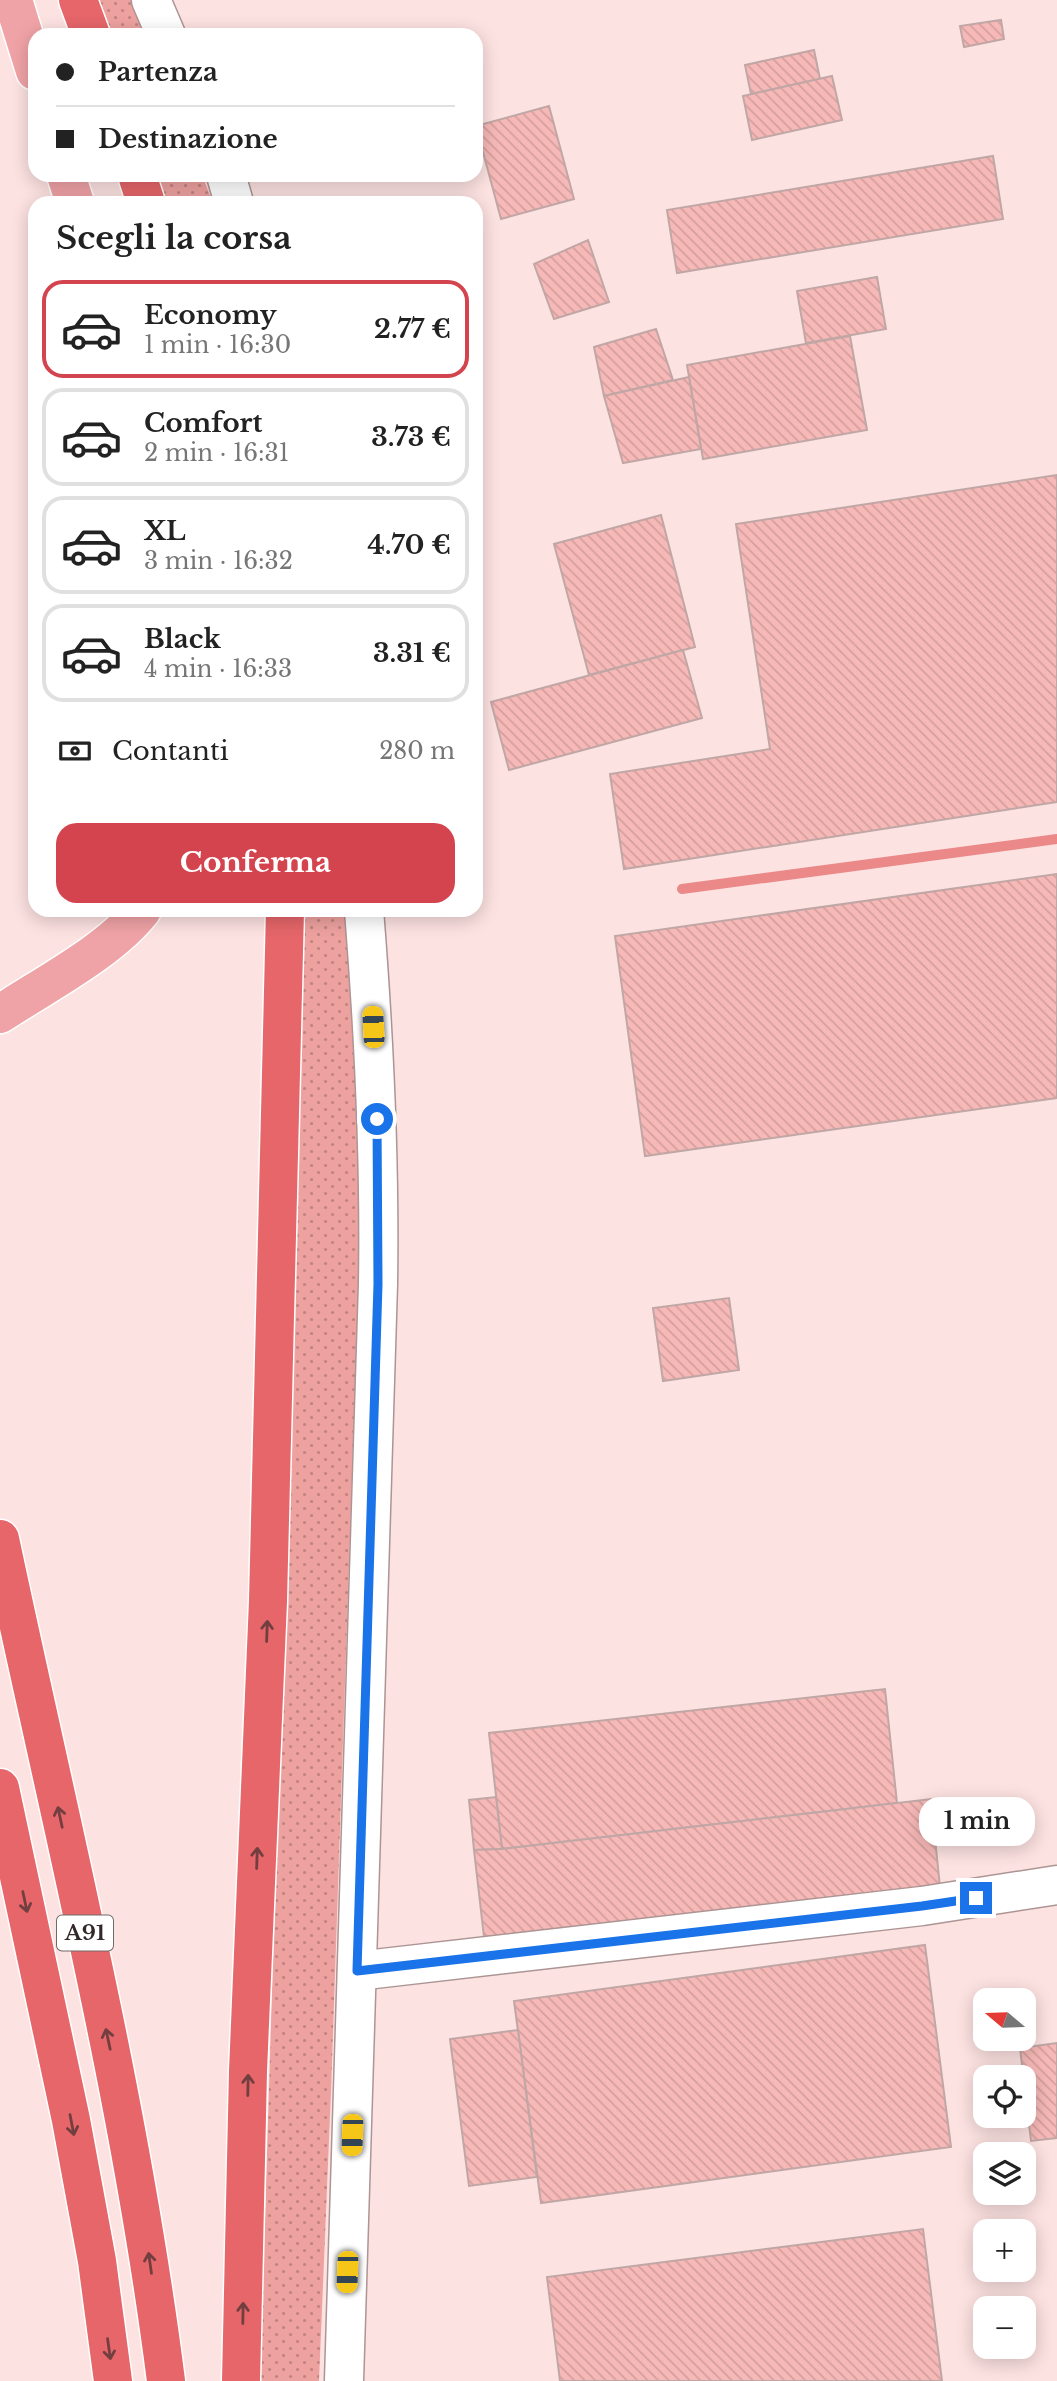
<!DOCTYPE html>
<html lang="it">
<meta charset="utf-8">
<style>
body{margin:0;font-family:"Libre Baskerville",serif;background:#f2f2f2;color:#222;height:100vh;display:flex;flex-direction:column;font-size:26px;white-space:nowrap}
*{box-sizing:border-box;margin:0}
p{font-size:23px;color:#767676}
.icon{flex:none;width:38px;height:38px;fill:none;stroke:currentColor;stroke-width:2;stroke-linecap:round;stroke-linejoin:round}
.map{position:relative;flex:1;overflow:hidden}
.panel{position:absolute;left:28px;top:196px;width:455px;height:721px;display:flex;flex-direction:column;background:#fff;border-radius:21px;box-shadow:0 4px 18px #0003}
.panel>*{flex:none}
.hud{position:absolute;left:28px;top:28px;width:455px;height:154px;border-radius:21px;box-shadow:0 4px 18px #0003;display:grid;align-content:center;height:154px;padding:0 28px;background:#fff}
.needle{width:46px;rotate:289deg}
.controls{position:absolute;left:973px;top:1988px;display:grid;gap:14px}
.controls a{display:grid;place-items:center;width:63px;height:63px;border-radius:14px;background:#fff;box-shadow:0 4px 18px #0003;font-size:35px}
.end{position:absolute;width:32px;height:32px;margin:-16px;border:9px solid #1a73e8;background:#fff;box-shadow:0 0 0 4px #fff}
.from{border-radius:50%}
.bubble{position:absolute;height:49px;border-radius:21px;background:#fff;box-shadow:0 4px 18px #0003;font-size:23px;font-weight:700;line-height:49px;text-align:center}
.car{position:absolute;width:21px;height:42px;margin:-21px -10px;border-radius:9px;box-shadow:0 0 5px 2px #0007;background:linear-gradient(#f5c518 24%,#345 0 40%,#f5c518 0 76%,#345 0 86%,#f5c518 0)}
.hud b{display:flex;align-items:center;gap:24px;height:66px;font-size:26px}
.hud b+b{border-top:2px solid #e0e0e0}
.hud i{width:18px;height:18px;background:#222}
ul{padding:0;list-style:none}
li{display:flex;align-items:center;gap:21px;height:98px;margin:0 14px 10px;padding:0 14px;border:4px solid #e0e0e0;border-radius:21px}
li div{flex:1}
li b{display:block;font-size:26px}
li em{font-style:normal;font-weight:700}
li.current{border-color:#d4444e}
li>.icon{width:63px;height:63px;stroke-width:1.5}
h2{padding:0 28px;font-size:32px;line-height:84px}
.pay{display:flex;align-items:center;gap:18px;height:77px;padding:0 28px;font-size:26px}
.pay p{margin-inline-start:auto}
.button{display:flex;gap:14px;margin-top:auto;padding:14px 28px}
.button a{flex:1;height:80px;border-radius:21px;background:#d4444e;color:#fff;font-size:28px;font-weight:700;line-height:80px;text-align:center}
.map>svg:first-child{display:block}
.grass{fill:url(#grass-dots)}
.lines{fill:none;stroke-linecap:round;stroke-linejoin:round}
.stream{stroke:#eb8888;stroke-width:10}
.building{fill:url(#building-back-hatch);stroke:#c0a7a6;stroke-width:2}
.minor-casing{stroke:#ac9594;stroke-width:41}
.major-casing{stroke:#fff;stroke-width:41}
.highway-casing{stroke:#fff;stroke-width:41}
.minor{stroke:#fff;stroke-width:38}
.major{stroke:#f0a3a6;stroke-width:38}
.highway{stroke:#e6666a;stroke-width:38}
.oneway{stroke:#723e40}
.route{stroke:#1a73e8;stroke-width:9}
.labels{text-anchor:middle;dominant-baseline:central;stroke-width:7;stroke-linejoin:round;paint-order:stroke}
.shield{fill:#fff;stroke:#706969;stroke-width:2}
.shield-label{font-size:21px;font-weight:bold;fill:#332929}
</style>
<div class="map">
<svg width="1057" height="2381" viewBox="0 0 1057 2381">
<defs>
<pattern id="grass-dots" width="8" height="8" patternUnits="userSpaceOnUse" patternTransform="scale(1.75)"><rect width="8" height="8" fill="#eea2a0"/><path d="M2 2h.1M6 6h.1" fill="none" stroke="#c18482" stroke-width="1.8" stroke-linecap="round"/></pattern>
<pattern id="building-back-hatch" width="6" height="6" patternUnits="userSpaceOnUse" patternTransform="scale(1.75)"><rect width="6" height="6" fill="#f7b9b7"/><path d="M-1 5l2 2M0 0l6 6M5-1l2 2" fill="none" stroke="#d49f9d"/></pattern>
</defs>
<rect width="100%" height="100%" fill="#fce2e1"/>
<!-- grass -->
<g class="grass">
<path d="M94,0H131L146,35H106Z"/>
<path d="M156,175H202L213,203H166Z"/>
<path d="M302,910H348L355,1048L360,1245L331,2092L319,2381H260L299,1112Z"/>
</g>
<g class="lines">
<!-- stream -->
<path class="stream" d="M682,889L1057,839"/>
</g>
<!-- building -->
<g class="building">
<path d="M1001,20L1004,39L964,47L960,26Z"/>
<path d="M814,50L820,79L751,94L745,65Z"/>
<path d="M832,76L842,120L752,140L743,96Z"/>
<path d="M549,106L574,199L501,219L476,126Z"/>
<path d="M993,156L1003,219L677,273L667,210Z"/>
<path d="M588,240L609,302L554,319L534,264Z"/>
<path d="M877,277L886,329L806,343L797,291Z"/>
<path d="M656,329L673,380L604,396L594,347Z"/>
<path d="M850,336L867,430L703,459L687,365Z"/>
<path d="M689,377L701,449L623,463L604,396Z"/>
<path d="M1057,475V802L624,869L610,774L770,749L736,524Z"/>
<path d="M661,515L695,647L589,675L554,544Z"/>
<path d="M683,650L702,718L509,770L491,702Z"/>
<path d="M1057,874V1098L645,1156L615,936Z"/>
<path d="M729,1298L739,1370L663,1381L653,1308Z"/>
<path d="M885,1689L897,1803L502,1849L489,1733Z"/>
<path d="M496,1797L502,1849L474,1850L469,1800Z"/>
<path d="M931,1799L940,1887L484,1937L474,1850L502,1849Z"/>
<path d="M925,1945L951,2147L541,2203L514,2001Z"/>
<path d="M518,2030L537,2177L469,2186L450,2039Z"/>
<path d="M1057,2043V2138L1031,2141L1020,2048Z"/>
<path d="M923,2229L942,2381H560L547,2277Z"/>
</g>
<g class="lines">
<defs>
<g id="minor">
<path d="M151,0L166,35"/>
<path d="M226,175L234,203"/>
<path d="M357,1971L922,1906L1057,1885"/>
<path d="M344,2381L378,1284C380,1159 374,1035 364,910"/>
</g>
<g id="major">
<path d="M13,0L35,71"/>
<path d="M66,175L75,203"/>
<path d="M0,1014C44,985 110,951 142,910"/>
</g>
<g id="highway">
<path d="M78,0L91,35"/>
<path d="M137,175L146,203"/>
<path d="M0,1539C59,1818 130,2097 166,2381"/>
<path d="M0,1788L71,2120L97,2261L113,2381"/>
<path d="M241,2381L248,2071L268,1601L285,910"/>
</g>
</defs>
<!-- minor casing -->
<use href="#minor" class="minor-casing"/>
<!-- major casing -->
<use href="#major" class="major-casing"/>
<!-- highway casing -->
<use href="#highway" class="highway-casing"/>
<!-- minor -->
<use href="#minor" class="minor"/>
<!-- major -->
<use href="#major" class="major"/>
<!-- highway -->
<use href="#highway" class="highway"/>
</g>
<!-- one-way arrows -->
<defs><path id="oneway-shaft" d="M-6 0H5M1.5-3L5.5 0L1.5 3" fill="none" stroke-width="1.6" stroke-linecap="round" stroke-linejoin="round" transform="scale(1.75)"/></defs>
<g class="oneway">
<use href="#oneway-shaft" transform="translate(267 1631) rotate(-88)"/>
<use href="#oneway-shaft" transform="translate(60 1817) rotate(-102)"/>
<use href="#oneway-shaft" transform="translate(257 1858) rotate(-88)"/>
<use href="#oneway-shaft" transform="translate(25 1902) rotate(78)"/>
<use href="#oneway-shaft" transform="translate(108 2039) rotate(-102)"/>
<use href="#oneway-shaft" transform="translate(248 2085) rotate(-89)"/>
<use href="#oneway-shaft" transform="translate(72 2125) rotate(79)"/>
<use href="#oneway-shaft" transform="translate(150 2263) rotate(-98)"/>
<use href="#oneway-shaft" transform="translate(243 2313) rotate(-89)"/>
<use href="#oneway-shaft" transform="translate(109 2349) rotate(82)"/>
</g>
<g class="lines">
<!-- route -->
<path class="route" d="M377,1119L378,1284L357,1971L922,1906L976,1898"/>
</g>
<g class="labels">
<!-- shield labels -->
<rect class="shield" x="57" y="1915.5" width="56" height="35" rx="5"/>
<g class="shield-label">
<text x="85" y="1933">A91</text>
</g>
</g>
</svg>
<div class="controls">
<a><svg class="needle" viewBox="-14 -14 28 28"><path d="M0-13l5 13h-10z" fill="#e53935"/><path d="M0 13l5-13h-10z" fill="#767676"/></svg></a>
<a><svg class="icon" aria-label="locate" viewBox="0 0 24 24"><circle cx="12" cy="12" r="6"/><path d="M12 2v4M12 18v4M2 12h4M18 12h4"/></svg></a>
<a><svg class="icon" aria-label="layers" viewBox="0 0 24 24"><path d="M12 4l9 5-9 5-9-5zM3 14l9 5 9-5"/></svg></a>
<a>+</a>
<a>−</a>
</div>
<i class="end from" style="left:377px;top:1119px"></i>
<i class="end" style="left:976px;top:1898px"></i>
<div class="bubble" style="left:919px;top:1797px;width:116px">1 min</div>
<i class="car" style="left:373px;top:1027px;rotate:357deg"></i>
<i class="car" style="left:352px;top:2135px;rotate:182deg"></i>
<i class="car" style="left:347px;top:2272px;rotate:182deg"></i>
<div class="hud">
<b><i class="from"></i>Partenza</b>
<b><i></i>Destinazione</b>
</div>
<section class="panel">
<h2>Scegli la corsa</h2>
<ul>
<li class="current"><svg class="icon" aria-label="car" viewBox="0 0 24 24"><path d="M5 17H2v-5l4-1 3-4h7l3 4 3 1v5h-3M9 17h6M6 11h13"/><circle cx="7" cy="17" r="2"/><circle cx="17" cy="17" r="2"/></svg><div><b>Economy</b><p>1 min · 16:30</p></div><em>2.77 €</em></li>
<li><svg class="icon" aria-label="car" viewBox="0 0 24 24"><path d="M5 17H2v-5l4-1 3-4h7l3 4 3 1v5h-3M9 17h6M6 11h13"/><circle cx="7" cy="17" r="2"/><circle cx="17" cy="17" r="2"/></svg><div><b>Comfort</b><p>2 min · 16:31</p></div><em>3.73 €</em></li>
<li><svg class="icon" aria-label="car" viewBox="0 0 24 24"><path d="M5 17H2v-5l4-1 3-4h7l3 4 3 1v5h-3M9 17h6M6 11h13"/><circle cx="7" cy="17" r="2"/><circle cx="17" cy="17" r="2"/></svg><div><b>XL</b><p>3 min · 16:32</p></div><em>4.70 €</em></li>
<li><svg class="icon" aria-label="car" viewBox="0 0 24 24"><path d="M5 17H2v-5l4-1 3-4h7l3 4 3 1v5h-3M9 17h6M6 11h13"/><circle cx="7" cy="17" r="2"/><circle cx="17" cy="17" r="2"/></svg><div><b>Black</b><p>4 min · 16:33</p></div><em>3.31 €</em></li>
</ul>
<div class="pay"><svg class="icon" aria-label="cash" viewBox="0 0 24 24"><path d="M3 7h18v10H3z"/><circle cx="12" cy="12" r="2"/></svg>Contanti<p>280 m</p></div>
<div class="button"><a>Conferma</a></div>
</section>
</div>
